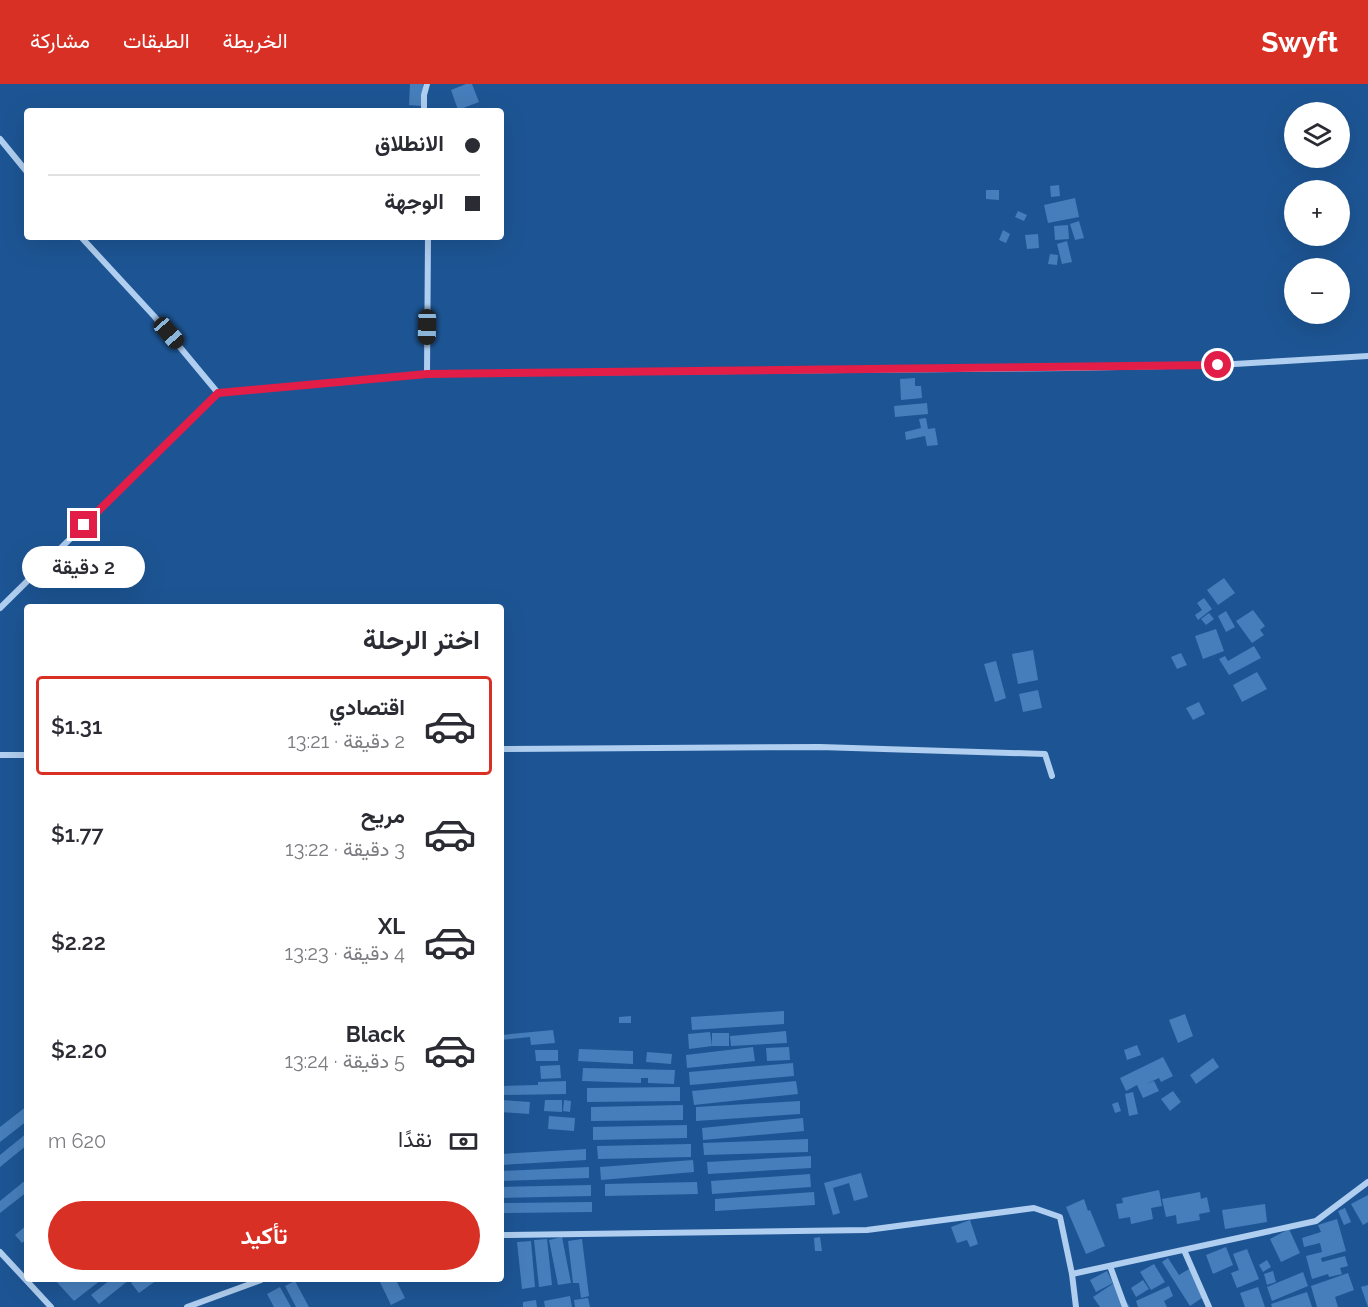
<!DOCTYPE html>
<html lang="ar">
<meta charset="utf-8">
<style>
body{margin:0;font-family:Raleway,Vazirmatn,sans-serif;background:#f7f7f7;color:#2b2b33;direction:rtl;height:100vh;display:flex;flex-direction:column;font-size:22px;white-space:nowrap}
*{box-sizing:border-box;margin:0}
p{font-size:20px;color:#7c7c81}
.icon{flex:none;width:33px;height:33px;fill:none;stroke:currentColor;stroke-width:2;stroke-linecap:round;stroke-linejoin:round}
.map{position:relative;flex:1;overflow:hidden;direction:ltr}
.drawer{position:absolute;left:24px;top:520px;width:480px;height:678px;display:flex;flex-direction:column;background:#fff;border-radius:6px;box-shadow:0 6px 24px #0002;direction:rtl}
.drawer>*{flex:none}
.top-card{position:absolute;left:24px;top:24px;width:480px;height:132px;border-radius:6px;box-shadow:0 6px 24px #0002;direction:rtl;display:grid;align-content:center;height:132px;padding:0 24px;background:#fff}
.fabs{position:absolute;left:1284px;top:18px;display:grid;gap:12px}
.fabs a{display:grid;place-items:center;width:66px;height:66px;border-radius:50%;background:#fff;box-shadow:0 6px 24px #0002;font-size:30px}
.end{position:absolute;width:27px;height:27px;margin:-14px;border:8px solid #e11d48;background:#fff;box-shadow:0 0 0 3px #fff}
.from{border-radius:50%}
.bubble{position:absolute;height:42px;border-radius:21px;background:#fff;box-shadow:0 6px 24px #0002;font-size:20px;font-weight:600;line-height:42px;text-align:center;direction:rtl}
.car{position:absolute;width:18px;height:36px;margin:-18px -9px;border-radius:8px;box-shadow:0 0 4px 2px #0007;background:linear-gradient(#222 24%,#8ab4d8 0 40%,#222 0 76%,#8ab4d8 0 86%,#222 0)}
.top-card b{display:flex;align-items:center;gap:21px;height:57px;font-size:22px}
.top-card b+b{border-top:2px solid #e1e1e2}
.top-card i{width:15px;height:15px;background:#2b2b33}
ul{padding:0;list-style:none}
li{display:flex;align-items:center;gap:18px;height:99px;margin:0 12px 9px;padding:0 12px;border:3px solid transparent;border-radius:6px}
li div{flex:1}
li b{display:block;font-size:22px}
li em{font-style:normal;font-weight:600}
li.active{border-color:#d93025}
li>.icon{width:54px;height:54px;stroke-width:1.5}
h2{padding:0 24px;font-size:27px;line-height:72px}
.pay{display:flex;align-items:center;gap:15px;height:66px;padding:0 24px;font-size:22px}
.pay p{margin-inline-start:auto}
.primary-button{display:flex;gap:12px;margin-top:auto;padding:12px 24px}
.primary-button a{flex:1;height:69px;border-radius:36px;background:#d93025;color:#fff;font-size:24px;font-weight:600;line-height:69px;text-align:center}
header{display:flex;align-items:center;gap:36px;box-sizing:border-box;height:84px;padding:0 30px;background:#d93025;color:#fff}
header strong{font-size:28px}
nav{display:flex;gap:33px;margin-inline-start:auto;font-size:21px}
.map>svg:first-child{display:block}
.building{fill:#467ebb}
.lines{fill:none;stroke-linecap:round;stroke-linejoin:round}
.street{stroke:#b0ceef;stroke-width:6}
.route{stroke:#e11d48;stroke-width:8}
</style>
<header>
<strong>Swyft</strong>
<nav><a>الخريطة</a><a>الطبقات</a><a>مشاركة</a></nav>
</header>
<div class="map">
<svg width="1368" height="1223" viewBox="0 0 1368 1223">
<rect width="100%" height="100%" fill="#1d5594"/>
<!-- building -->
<g class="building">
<path d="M410,0H423L422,22L409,21Z"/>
<path d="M466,0H472L479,18L458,26L451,6Z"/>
<path d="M1059,101L1060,112L1051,113L1050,102Z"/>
<path d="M986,106H999V116L986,115Z"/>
<path d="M1075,114L1079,133L1048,139L1044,121Z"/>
<path d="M1018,127L1027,131L1024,137L1015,133Z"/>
<path d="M1079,137L1084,154L1075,156L1070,140Z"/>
<path d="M1068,141L1069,155L1055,156L1054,142Z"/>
<path d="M1003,146L1010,150L1006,159L999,156Z"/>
<path d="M1038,150L1039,164L1027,165L1025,151Z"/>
<path d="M1067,157L1072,178L1062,180L1057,160Z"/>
<path d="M1050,170L1058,171L1057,181L1048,180Z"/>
<path d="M915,294V302H921L922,314L901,316L900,295Z"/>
<path d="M927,319L928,330L895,333L894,322Z"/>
<path d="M926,334L928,345L935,344L938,361L927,362L925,352L906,356L905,348L921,344L919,335Z"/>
<path d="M1224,494L1235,509L1218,521L1207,506Z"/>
<path d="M1204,514L1212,525L1198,536L1195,531L1202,526L1197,519Z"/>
<path d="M1253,526L1265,542L1260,546L1264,551L1252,559L1236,537Z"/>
<path d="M1226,527L1235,543L1226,548L1218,532Z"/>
<path d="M1209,529L1214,535L1206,541L1201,535Z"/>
<path d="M1216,545L1224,567L1203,575L1195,552Z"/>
<path d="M1254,562L1261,574L1229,591L1219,575L1225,572L1228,577Z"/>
<path d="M1033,566L1038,596L1018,600L1012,570Z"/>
<path d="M1181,569L1187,581L1177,585L1171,573Z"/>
<path d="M996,577L1006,614L995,618L984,580Z"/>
<path d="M1257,588L1267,605L1242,618L1233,601Z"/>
<path d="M1038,606L1042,624L1023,628L1019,610Z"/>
<path d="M1199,618L1205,630L1193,636L1186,624Z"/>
<path d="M784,927V940L692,946L691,933Z"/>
<path d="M1185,930L1193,952L1178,959L1169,936Z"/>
<path d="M631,932V939H619V933Z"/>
<path d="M553,946L555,959L531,961L530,953L501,956V951Z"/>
<path d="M786,947L787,959L731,962L730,952Z"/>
<path d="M710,948L712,962L689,965L688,950Z"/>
<rect x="712" y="949" width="17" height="13"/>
<path d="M1137,961L1141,971L1127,976L1124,966Z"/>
<path d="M753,963L755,977L687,984L686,971Z"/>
<path d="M789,963L790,976L767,977L766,964Z"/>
<path d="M579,965L633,967V980L578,977Z"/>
<path d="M535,966H558V977H536Z"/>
<path d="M647,968L672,970L671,980L646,978Z"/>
<path d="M1163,973L1173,992L1161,998L1159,994L1146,1000L1154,997L1159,1007L1143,1014L1137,1001L1126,1007L1120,994Z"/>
<path d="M1213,974L1219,983L1196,1000L1190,991Z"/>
<path d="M793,979L794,992L690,1001L689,988Z"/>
<path d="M560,981L561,994L541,995L540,982Z"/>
<path d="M583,984L675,986L674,1000L648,999V994H641V999L582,997Z"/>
<path d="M566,997V1010L501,1011V1002L538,1001V998Z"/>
<path d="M796,997L798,1010L694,1021L692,1007Z"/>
<path d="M680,1003V1017L587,1018V1004Z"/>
<path d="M1173,1007L1181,1018L1170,1027L1161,1015Z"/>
<path d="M1133,1008L1138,1030L1129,1032L1125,1010Z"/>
<path d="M501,1016L530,1018L529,1030L501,1028Z"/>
<path d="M545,1016H562V1028L544,1027Z"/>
<path d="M564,1016L571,1017L570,1028L563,1027Z"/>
<path d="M800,1017V1030L696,1037V1023Z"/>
<path d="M1118,1018L1121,1027L1115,1029L1112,1020Z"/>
<path d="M683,1021V1036L591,1037V1023Z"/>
<path d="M27,1022V1037L0,1058V1043Z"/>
<path d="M549,1032L575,1034L574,1047L548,1045Z"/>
<path d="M803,1034L804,1047L703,1056L702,1044Z"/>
<path d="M687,1041V1054L593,1056V1043Z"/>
<path d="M27,1049V1061L0,1083V1071Z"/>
<path d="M808,1055V1068L704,1071L703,1059Z"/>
<path d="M691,1060V1073L598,1075L597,1062Z"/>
<path d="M586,1065V1076L501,1081V1070Z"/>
<path d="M811,1072V1084L708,1090L707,1078Z"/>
<path d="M693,1076L694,1088L601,1096L600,1083Z"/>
<path d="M589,1083V1094L501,1097V1087Z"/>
<path d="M861,1089L868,1113L854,1117L849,1099L833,1104L840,1129L833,1131L824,1099Z"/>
<path d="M810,1090L811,1103L712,1110L711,1097Z"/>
<path d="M27,1095V1108L0,1129V1117Z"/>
<path d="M697,1098L698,1110L605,1112V1100Z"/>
<path d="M591,1101V1112L501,1114V1103Z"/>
<path d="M1159,1106L1162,1122L1151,1124L1153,1135L1131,1140L1130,1133L1119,1135L1116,1120L1123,1119L1122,1114Z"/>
<path d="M814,1108L815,1121L715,1127V1115Z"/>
<path d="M1200,1108L1201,1115L1207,1113L1210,1128L1199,1130L1200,1136L1177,1140L1176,1131L1166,1133L1162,1115Z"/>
<path d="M1368,1111V1138L1363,1141L1351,1120Z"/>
<path d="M1084,1115L1088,1127L1090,1126L1105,1162L1086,1170L1066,1123Z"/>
<path d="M592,1118V1128L501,1129V1119Z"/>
<path d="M1265,1120L1267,1138L1225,1145L1222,1126Z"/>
<path d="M1345,1124L1351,1138L1344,1141L1338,1127Z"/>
<path d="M1337,1135L1346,1167L1321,1174L1322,1178L1345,1172L1348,1182L1340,1184L1342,1190L1329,1193L1328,1190L1312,1195L1306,1172L1322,1168L1320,1159L1304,1163L1302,1154L1321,1148L1318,1141Z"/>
<path d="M970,1136L978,1160L970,1163L967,1156L957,1159L951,1143Z"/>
<path d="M27,1141V1155L22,1159L15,1151Z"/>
<path d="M1289,1145L1300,1169L1281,1178L1270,1155Z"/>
<path d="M562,1153L571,1199L558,1201L549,1156Z"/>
<path d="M820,1153L822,1167H815L814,1154Z"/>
<path d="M547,1155L552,1201L539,1203L534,1156Z"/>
<path d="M582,1155L589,1212L581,1214L579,1199H573L568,1157Z"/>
<path d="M531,1157L535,1203L522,1205L517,1158Z"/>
<path d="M1226,1163L1233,1181L1213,1190L1206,1171Z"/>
<path d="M1247,1165L1259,1195L1237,1204L1231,1189L1239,1186L1233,1170Z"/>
<path d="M1168,1174L1179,1191L1189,1185L1205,1212L1190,1222L1162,1178Z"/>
<path d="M1267,1176L1271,1183L1263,1188L1259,1181Z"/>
<path d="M1154,1180L1165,1198L1151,1206L1140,1188Z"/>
<path d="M1107,1187L1113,1199L1096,1208L1090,1196Z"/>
<path d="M1273,1187L1276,1198L1267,1201L1264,1190Z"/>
<path d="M1303,1188L1308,1202L1272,1217L1267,1203Z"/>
<path d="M1348,1189L1354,1206L1335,1213L1338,1223H1317L1311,1202Z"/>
<path d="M55,1196H101L74,1217Z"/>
<path d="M110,1196H129L99,1220L91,1211Z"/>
<path d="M135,1196H157L139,1209L131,1199Z"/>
<path d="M379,1196H396L405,1214L391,1221Z"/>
<path d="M1143,1196L1149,1205L1136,1213L1131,1204Z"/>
<path d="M295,1197L309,1223H296L285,1202Z"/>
<path d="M1114,1199L1130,1223H1100L1093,1213Z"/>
<path d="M1368,1201V1223L1361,1203Z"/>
<path d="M1169,1202L1173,1212L1164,1217L1167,1223H1138L1136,1217Z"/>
<path d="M280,1203L291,1223H274L267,1210Z"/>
<path d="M1258,1203L1265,1223H1245L1240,1209Z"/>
<path d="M1307,1208L1312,1223H1272L1271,1220Z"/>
<path d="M570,1212L572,1223H545L544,1217Z"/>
<path d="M588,1214L590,1223H575L574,1216Z"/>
<path d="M536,1216L537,1223H523V1218Z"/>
</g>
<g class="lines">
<!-- street -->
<g class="street">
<path d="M424,27V11L427,0"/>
<path d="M0,55L27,88"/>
<path d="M81,153L154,232L218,309"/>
<path d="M427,290L428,153"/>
<path d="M0,524L218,309L427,290L1067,284L1218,281L1368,272"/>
<path d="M501,665L820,663L1045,670L1052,692"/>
<path d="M0,671H27"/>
<path d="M501,1151L867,1146L1034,1124L1060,1133L1072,1190L1316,1137L1368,1098"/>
<path d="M1184,1166L1209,1223"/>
<path d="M0,1168L51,1223"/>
<path d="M1110,1182L1125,1223"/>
<path d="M1072,1190L1076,1223"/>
<path d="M187,1223L261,1196"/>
</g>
</g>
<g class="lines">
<!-- route -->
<path class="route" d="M84,441L218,309L427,290L1218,281"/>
</g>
</svg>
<div class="fabs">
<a><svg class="icon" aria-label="layers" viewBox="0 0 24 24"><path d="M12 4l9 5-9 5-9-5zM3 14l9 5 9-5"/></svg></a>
<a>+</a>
<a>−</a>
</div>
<i class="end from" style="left:1218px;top:281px"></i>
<i class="end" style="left:84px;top:441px"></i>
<div class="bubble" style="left:22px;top:462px;width:123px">2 دقيقة</div>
<i class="car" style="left:427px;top:243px;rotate:181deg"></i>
<i class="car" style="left:169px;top:249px;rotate:139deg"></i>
<div class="top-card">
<b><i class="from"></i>الانطلاق</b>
<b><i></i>الوجهة</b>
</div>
<section class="drawer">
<h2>اختر الرحلة</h2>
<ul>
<li class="active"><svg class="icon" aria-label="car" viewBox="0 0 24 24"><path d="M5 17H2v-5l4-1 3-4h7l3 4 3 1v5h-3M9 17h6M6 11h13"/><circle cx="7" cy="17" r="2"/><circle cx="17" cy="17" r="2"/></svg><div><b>اقتصادي</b><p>2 دقيقة · 13:21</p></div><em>$1.31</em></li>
<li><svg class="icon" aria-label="car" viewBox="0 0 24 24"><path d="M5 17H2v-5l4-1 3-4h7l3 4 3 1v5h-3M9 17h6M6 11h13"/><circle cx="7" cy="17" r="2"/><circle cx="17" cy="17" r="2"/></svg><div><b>مريح</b><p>3 دقيقة · 13:22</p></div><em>$1.77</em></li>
<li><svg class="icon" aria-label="car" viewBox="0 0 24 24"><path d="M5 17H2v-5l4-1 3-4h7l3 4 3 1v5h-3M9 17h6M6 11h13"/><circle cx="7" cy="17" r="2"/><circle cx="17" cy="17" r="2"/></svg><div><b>XL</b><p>4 دقيقة · 13:23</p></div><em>$2.22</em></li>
<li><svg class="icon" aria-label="car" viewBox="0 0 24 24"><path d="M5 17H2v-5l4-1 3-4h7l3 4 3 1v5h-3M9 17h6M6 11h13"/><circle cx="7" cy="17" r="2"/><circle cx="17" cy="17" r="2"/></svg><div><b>Black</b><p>5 دقيقة · 13:24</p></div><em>$2.20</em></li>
</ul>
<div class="pay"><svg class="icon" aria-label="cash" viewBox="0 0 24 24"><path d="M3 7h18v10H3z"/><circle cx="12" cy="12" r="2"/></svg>نقدًا<p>620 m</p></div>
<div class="primary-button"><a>تأكيد</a></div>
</section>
</div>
